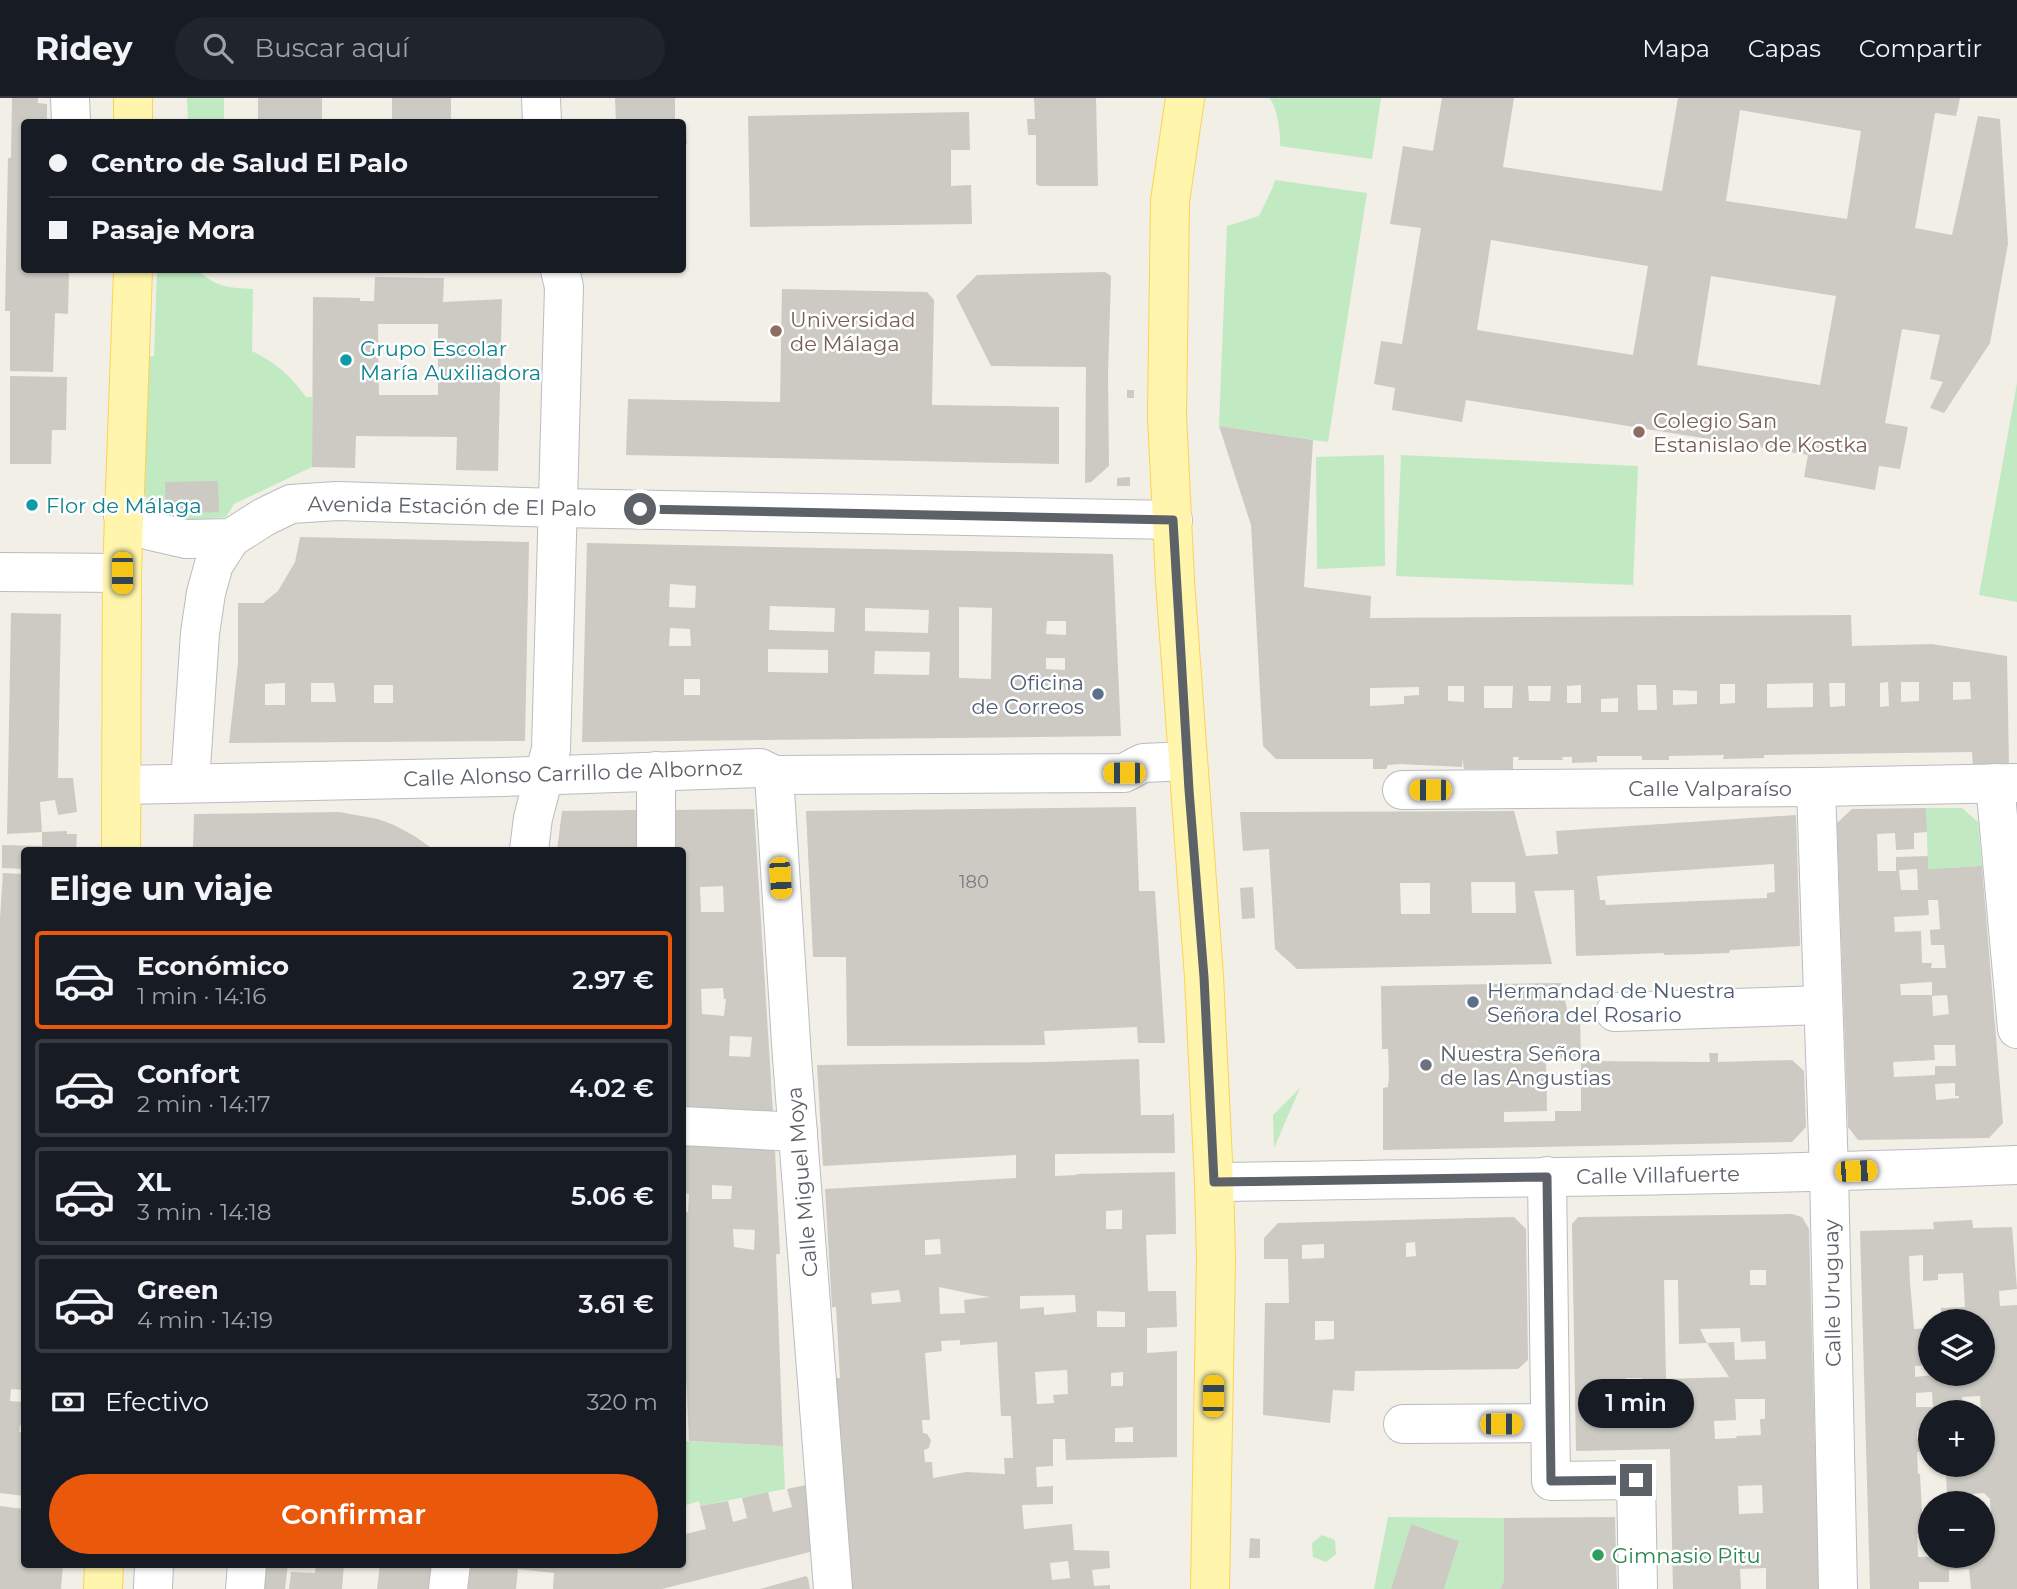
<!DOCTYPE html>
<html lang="es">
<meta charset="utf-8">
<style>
body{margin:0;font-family:Montserrat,sans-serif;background:#20242c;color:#f1f3f6;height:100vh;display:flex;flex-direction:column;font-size:26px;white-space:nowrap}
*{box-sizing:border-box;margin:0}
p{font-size:23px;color:#9ea1a6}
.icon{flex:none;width:38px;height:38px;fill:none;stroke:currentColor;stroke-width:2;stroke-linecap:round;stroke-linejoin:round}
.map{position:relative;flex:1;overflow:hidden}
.side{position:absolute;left:21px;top:749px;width:665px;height:721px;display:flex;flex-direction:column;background:#171b24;border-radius:7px;box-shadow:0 2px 5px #0004}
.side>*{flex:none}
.hud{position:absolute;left:21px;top:21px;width:665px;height:154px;border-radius:7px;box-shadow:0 2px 5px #0004;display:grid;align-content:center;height:154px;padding:0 28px;background:#171b24}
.buttons{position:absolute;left:1918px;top:1211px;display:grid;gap:14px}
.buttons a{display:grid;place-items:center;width:77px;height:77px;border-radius:50%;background:#171b24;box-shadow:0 2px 5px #0004;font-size:35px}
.end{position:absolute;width:32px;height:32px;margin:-16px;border:9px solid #5d6268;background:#fff;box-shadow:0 0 0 4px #fff}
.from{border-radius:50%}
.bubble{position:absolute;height:49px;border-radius:24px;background:#171b24;box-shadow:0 2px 5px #0004;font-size:23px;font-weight:600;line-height:49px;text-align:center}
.car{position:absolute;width:21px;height:42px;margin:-21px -10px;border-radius:9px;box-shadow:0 0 5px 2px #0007;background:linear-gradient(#f5c518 24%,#345 0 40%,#f5c518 0 76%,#345 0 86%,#f5c518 0)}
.hud b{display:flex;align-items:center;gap:24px;height:66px;font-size:26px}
.hud b+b{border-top:2px solid #363941}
.hud i{width:18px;height:18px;background:#f1f3f6}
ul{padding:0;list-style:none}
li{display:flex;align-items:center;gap:21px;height:98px;margin:0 14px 10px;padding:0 14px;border:4px solid #363941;border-radius:7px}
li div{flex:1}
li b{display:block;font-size:26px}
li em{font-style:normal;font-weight:600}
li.current{border-color:#ea580c}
li>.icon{width:63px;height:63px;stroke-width:1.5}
h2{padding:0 28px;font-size:32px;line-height:84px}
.pay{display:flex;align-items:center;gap:18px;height:77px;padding:0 28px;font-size:26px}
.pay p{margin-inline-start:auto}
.primary-button{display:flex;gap:14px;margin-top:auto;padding:14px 28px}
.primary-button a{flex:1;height:80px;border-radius:42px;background:#ea580c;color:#fff;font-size:28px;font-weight:600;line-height:80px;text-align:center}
header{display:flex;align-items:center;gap:42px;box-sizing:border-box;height:98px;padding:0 35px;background:#171b24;border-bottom:2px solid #363941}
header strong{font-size:33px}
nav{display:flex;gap:38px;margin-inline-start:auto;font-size:24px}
.search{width:490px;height:63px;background:#20242c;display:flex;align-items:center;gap:18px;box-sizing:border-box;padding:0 24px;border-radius:38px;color:#9ea1a6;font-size:26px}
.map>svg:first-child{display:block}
.green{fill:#c1eac2}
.building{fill:#cccac3;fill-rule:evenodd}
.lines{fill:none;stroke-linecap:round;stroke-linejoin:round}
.minor-casing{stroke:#b9bcc1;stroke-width:40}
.major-casing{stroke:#fdd353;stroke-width:40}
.minor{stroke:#fff;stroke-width:38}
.major{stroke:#fff5ad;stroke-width:38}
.route{stroke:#5d6268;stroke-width:9}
.education-dot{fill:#8d6e63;stroke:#fff;stroke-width:2.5}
.culture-dot{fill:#0f9aa8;stroke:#fff;stroke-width:2.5}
.service-dot{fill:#5c6f8a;stroke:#fff;stroke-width:2.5}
.worship-dot{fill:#6b7280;stroke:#fff;stroke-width:2.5}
.leisure-dot{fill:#2e9e5b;stroke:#fff;stroke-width:2.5}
.labels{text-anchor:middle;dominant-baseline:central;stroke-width:5;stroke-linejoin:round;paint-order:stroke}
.number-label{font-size:18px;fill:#797c7f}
.education-label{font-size:21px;fill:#785e54;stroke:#fff;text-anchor:start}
.culture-label{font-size:21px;fill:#0d838f;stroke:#fff;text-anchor:start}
.street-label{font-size:21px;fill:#5d6268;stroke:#fff}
.service-label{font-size:21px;fill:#4e5e75;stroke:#fff;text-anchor:end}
.worship-label{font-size:21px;fill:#5b616d;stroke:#fff;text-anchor:start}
.leisure-label{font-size:21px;fill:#27864d;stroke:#fff;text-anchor:start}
</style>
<header>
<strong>Ridey</strong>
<div class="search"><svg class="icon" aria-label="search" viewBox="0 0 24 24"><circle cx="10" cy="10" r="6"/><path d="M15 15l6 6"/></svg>Buscar aquí</div>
<nav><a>Mapa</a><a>Capas</a><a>Compartir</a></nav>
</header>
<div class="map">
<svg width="2017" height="1491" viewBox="0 0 2017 1491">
<rect width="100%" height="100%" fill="#f1efe6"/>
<!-- green -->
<g class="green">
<path d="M187,0H224V24H188Z"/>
<path d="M1269,0H1381L1372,61L1280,48C1281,36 1277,7 1269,0Z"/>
<path d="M1275,82L1367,95L1328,344L1219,328L1227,128L1259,118L1273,89Z"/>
<path d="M157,172H198C215,189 229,190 253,191L252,253C278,267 288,275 306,299H312V369L234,406L226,419C204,421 164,428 150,408C147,404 145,397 143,392V260L154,258Z"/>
<path d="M2017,285V504L1979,497Z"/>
<path d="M1384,357L1385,468L1317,471L1316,359Z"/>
<path d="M1401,357L1638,368L1633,487L1396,478Z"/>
<path d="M1926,710H1962L1978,724L1982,768L1928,771Z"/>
<path d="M1300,990L1274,1050L1273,1017Z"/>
<path d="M683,1343L783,1348L785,1391L700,1408L699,1403L683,1408Z"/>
<path d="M1388,1419L1504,1420V1483L1500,1491H1444L1459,1443L1411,1426L1391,1491H1374Z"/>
<path d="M1322,1437L1335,1442L1336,1456L1326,1464L1313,1459L1312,1445Z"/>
</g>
<!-- building -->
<g class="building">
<path d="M12,0H38V5L47,6V24H24V172H69L68,216L55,215L53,274L10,273V213H5L8,60H11Z"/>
<rect x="258" y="0" width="64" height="24"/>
<rect x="392" y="0" width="59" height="24"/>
<path d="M615,0H675V24H616Z"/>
<path d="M1034,0H1096L1098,88H1039L1036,86V37H1028L1027,21H1035Z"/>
<path d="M1442,0H1514L1503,69L1662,93L1678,0H1960L1956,18L1935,15L1915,130L1952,137L1978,18L2000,21L2008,146L1990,245L1944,315L1930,310L1943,284L1930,281L1940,237L1902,231L1885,325L1908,329L1900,371L1879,368L1875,392L1804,379L1808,357L1466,302L1462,324L1392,312L1395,290L1374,286L1381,243L1402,246L1421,130L1390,126L1403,48L1433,53ZM1740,12L1861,33L1847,121L1726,103ZM1491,142L1648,168L1633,257L1477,232ZM1711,178L1836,198L1820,287L1697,267Z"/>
<path d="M969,14L970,52H951V88L971,87L972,126L750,129L748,18Z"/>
<path d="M686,29L687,46H682V30Z"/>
<path d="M1105,174L1111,178L1108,276L1109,368L1091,384L1085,385L1086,269L991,268L956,198L977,177Z"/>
<path d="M375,179L444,180L443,204L502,201L498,373L456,372L457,339L356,338L355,370L312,369L313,199L360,200V203H374ZM378,226H438V297H379Z"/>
<path d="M782,191L927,194L934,202L932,307L1059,309V366L626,357L628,301L780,304Z"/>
<path d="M10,278L67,279L66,332H52L51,366H10Z"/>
<rect x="1127" y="292" width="7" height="8"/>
<path d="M1219,328L1313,342L1304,489L1371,498L1370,520L1851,517L1852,548L1932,546L2007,558L2009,669H1973L1972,654L1767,657H1764V660L1723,661L1724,657L1669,658V662H1642V658H1597V664L1572,665V659H1562L1563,662H1518L1519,659H1513V671H1464L1462,660V669L1400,666L1388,667L1386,671H1373V661H1276L1263,648L1251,427ZM1888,584L1889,608L1880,609V585ZM1901,584H1919V603L1901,604ZM1953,584H1970L1971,601L1953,602ZM1813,585V609L1767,610V586ZM1829,585H1845V608L1830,609ZM1720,586H1735V605L1720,606ZM1581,587V605H1567V588ZM1637,587H1656L1657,612H1638ZM1448,588H1464V604L1448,603ZM1484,588H1513L1512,610H1484ZM1528,588H1551L1550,603H1529ZM1419,589V597L1404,598V606L1370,608V590ZM1673,592L1697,593V606L1673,607ZM1618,600V614H1601V601Z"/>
<path d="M1130,379V388H1117V380Z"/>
<path d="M218,383L219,414L166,416L165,384Z"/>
<path d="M300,439L529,444L525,643L229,645L238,565V505H263L278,493L295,464ZM285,585V607H265V586ZM311,585H334L336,604H311ZM374,587H393V605H374Z"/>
<path d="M587,445L1113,456L1121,638L582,644ZM670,486L696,488L695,510L669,509ZM770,508L835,510L834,534L769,532ZM959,509L992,510L991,581L959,580ZM865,510L929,512L928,535L865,533ZM1047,523H1066V537L1046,536ZM670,530L690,531L691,548H669ZM768,551L828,552V575L768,574ZM875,553L930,554L929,577L874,576ZM1046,560H1065V572L1046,571ZM684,581H700V597H684Z"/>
<path d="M11,515L61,516L58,680H73L77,714L58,717L55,702L40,704L42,734L7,736Z"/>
<path d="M1136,709L1139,793H1155L1165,945H1138L1137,929L1044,933L1045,947L847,948L846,859H813L806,713Z"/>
<path d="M1926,710L1927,734L1914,735V751L1896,752L1895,735L1877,736L1878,773H1896V759L1928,758V771L1982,768L2003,1025L1989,1040L1858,1042L1848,1029L1837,725L1852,711ZM1917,771L1918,792H1901L1899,772ZM1928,802H1938L1940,831L1930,832L1931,847H1944L1946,870H1931L1932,865H1922L1921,833L1895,834L1894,819L1929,817ZM1932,884V897H1901L1900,886ZM1947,897L1949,916L1933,918L1932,898ZM1934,947H1955L1956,968H1935V977L1894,979L1893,964L1935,962ZM1955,985V998H1959V1000L1936,1002L1935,986Z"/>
<path d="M754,711L773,1014L682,1009V956H685L686,936H682V752H672L671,712ZM723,788L724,814H701L700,789ZM723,890L724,901H726L724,918L702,916L701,891ZM730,938L752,939L750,959L729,958Z"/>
<path d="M639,712V752H557L562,713Z"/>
<path d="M1514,713L1526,758L1558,756L1556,733L1796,717L1800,848L1730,852L1729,855L1700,856L1664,857V855L1576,858L1574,792L1534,793L1552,866L1297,871L1275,851L1269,751L1243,753L1240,714ZM1774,766L1775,794L1767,795V800L1606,807L1605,802H1600L1597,778ZM1471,784H1515L1516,815H1472ZM1400,785H1430V816H1401Z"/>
<path d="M339,714L378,721L394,727L416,739L434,752H193L194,716Z"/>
<path d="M67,733V736H77L76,752H24V771L2,770V747L42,748V734Z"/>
<path d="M3,775L24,776V871L21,948H24V1292L11,1291L10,1303L24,1304V1327H20L19,1334L24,1335V1398L0,1395V820Z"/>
<path d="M1253,789L1255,820L1242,821L1240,790Z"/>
<path d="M1561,885L1569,920H1580L1581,959L1546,960L1547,1013L1504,1014V1024L1555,1023V1013H1581V963L1710,964L1709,955H1718V964L1792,962L1804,973L1806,1029L1792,1044L1383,1052V990L1388,989L1389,978L1388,951H1382L1381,888Z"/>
<path d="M1139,961L1141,1017H1171L1174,1015L1175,1055L1055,1056V1078L1077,1077L1076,1076L1175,1074L1176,1136L1146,1137L1148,1193H1176L1177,1229L1147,1230V1255L1177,1253V1359L1066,1362L1065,1341H1053V1368L1036,1369L1037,1389L1053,1388V1406L1022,1407L1024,1431L1072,1426L1074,1452L1109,1453L1110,1470L1092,1472L1094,1488L1110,1487V1491H849L836,1280H840L836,1209H832L825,1091L1016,1080V1057L823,1068L817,967L1045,964ZM1122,1112V1131H1106V1113ZM940,1141L941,1156L925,1157V1142ZM939,1189L977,1197L990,1199L964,1202L965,1215L940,1216ZM899,1192L901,1204L872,1206L871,1195ZM1075,1197L1076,1214L1044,1217V1209L1020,1211V1198ZM1097,1213L1125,1214V1229H1097ZM960,1242V1247L997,1244L1001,1318H1011L1013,1360H1004L1005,1376L966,1374L933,1380L932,1364H925L924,1352L929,1350L931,1342L927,1336L923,1335L922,1322H930L925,1255L942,1253L941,1243ZM1067,1272L1068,1296L1053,1297L1054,1305L1037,1306L1035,1274ZM1123,1274V1288H1111V1275ZM1133,1329V1344H1115V1330ZM1068,1463L1070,1480L1052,1482L1050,1465Z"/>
<path d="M682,1047L775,1051L780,1156H776L783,1348L689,1343L682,1192V1114H688L689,1096L682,1095ZM712,1087L732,1088L731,1101H712ZM733,1131L755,1132L754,1152L734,1149Z"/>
<path d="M1792,1116L1802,1119L1809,1131L1819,1491H1766V1470L1740,1471L1741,1491H1673L1670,1351L1576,1353L1572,1126L1578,1119ZM1750,1172H1766V1187H1750ZM1664,1182H1678L1679,1246L1707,1245L1729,1279L1666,1281ZM1740,1230L1741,1244L1765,1243L1766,1261L1735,1262L1734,1244L1707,1245L1700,1231ZM1626,1280H1642V1296H1626ZM1735,1301H1765V1321H1760L1761,1337L1736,1338L1737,1340L1715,1341L1714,1323L1736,1322ZM1762,1387L1763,1415L1739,1416L1738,1388Z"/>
<path d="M1514,1119L1526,1131L1528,1262L1518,1271L1355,1273L1354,1293L1333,1292L1330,1325L1263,1317L1265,1205H1289L1288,1161H1264V1140L1278,1125ZM1415,1144L1416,1158L1406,1159V1145ZM1324,1146V1160L1302,1161V1147ZM1315,1223H1334V1241L1315,1242Z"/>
<path d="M1972,1122L1973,1130L2012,1129L2017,1191L1999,1193L2000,1208L2017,1207V1491H1971L1969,1471L1949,1472V1484H1919V1491H1870L1860,1133L1934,1131L1933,1124ZM1923,1157V1183L1938,1182V1176L1963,1175L1965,1209L1941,1210V1223H1983V1276H1956V1283L1943,1284V1276L1915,1279V1268L1930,1267V1230L1914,1231L1910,1184L1909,1158ZM1932,1294L1933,1309H1916V1295ZM1980,1298L1981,1314H1983V1367H1967L1968,1374L1946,1375L1947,1398L1984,1395L1990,1401L1991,1421L1983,1422V1458L1918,1459L1917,1436H1923L1920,1376H1918L1917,1354H1930V1341H1917V1333L1930,1332V1314H1964L1962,1299Z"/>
<path d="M806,1387L814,1453L662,1491H553L554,1475L518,1471L516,1491H468L471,1466H682V1426L686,1436L706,1431L700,1408L728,1403L733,1424L747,1420L742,1400L768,1394L773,1414L792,1409L787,1391Z"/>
<path d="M0,1408L24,1411V1466H63L61,1491H0Z"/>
<path d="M1615,1419L1617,1491H1500L1504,1483V1420Z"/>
<path d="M1411,1426L1459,1443L1444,1491H1391Z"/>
<path d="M1250,1440L1260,1441V1460H1249Z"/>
<path d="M247,1466H288L285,1491H245Z"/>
<path d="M316,1466H344L342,1491H289L291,1474L315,1475Z"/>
<path d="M380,1466H439L436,1491H377Z"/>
<path d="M806,1478L808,1480L810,1491H760Z"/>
</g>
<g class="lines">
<defs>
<g id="minor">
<path d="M70,0L71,24"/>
<path d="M541,0L542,24"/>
<path d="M123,417L151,433L186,441L231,440L264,419L291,406L337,403L559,410L1173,422"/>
<path d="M0,474L122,475"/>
<path d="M656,673V752"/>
<path d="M774,677L792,960L833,1491"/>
<path d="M190,685L200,535L206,495L214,466L231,440"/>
<path d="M1995,685L2017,931"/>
<path d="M122,687L502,679L760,670L774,677L1124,675L1143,665L1187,663"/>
<path d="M1816,689L1829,1074L1838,1491"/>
<path d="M1402,692L1816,689L2017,685"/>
<path d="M529,752L533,720L551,651L564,189L560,172"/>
<path d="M1615,914L1823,907"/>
<path d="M682,1028L798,1034"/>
<path d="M1547,1078L1551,1383L1636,1382L1638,1488"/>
<path d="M1214,1084C1482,1080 1750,1078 2017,1067"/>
<path d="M1403,1326L1550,1325"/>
<path d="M153,1491L154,1466"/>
<path d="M245,1491L247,1466"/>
<path d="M448,1491L451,1466"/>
</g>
<g id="major">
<path d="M133,0V24"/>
<path d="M1185,0L1170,103L1167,318L1175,483L1204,879L1214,1084L1216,1161L1210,1491"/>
<path d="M121,752L122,475L133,172"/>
<path d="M103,1491L104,1466"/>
</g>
</defs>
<!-- minor casing -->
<use href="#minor" class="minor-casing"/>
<!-- major casing -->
<use href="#major" class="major-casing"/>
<!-- minor -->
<use href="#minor" class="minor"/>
<!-- major -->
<use href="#major" class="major"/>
</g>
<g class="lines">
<!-- route -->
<path class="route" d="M640,411L1173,422L1189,692L1204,879L1214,1084L1547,1079L1551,1383L1636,1382"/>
</g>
<!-- markers -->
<g class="education-dot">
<circle cx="776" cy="233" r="7"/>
<circle cx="1639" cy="334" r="7"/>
</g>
<g class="culture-dot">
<circle cx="346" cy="262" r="7"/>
<circle cx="32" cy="407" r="7"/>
</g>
<g class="service-dot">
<circle cx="1098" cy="596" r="7"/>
<circle cx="1473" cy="904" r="7"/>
</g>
<circle class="worship-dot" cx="1426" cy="967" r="7"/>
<circle class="leisure-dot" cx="1598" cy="1457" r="7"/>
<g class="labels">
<!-- number labels -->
<g class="number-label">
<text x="974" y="784">180</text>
</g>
<!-- education labels -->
<g class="education-label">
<text x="790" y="221">Universidad<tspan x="790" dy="24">de Málaga</tspan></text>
<text x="1653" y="322">Colegio San<tspan x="1653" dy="24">Estanislao de Kostka</tspan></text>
</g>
<!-- culture labels -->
<g class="culture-label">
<text x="360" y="250">Grupo Escolar<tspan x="360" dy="24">María Auxiliadora</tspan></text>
<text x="46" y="407">Flor de Málaga</text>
</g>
<!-- street labels -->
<g class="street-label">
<text transform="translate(452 408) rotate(1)">Avenida Estación de El Palo</text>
<text transform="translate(573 675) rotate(-2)">Calle Alonso Carrillo de Albornoz</text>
<text x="1710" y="690">Calle Valparaíso</text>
<text transform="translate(1658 1077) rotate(-1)">Calle Villafuerte</text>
<text transform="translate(802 1084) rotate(-95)">Calle Miguel Moya</text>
<text transform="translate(1832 1195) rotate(-91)">Calle Uruguay</text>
</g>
<!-- service labels -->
<g class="service-label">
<text x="1084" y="584">Oficina<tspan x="1084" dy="24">de Correos</tspan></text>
<text x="1487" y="892" text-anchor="start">Hermandad de Nuestra<tspan x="1487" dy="24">Señora del Rosario</tspan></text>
</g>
<!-- worship labels -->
<g class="worship-label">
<text x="1440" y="955">Nuestra Señora<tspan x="1440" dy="24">de las Angustias</tspan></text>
</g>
<!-- leisure labels -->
<g class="leisure-label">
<text x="1612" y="1457">Gimnasio Pitu</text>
</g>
</g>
</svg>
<div class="buttons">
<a><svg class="icon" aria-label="layers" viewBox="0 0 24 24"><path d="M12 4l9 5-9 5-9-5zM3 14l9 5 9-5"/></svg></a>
<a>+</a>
<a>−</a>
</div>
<i class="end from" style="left:640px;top:411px"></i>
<i class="end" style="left:1636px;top:1382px"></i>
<div class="bubble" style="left:1578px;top:1281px;width:116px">1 min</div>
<i class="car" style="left:122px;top:475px;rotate:180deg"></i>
<i class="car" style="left:1124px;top:675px;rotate:270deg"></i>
<i class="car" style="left:1430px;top:692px;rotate:270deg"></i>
<i class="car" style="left:780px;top:780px;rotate:176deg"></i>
<i class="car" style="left:1856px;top:1073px;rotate:88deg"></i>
<i class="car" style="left:1213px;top:1298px;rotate:1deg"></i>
<i class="car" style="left:1501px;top:1326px;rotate:90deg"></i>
<div class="hud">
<b><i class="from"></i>Centro de Salud El Palo</b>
<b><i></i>Pasaje Mora</b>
</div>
<section class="side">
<h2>Elige un viaje</h2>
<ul>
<li class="current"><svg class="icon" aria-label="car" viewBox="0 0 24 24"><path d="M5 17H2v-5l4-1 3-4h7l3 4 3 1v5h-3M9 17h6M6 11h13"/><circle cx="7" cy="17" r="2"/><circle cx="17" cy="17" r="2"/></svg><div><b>Económico</b><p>1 min · 14:16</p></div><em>2.97 €</em></li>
<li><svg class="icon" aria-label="car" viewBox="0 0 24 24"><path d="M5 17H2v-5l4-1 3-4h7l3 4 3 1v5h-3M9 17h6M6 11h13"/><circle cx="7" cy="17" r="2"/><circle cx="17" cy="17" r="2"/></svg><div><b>Confort</b><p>2 min · 14:17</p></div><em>4.02 €</em></li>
<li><svg class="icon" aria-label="car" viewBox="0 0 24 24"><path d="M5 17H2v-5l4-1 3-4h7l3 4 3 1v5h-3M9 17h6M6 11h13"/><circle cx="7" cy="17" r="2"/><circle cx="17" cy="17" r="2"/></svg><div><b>XL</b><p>3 min · 14:18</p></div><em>5.06 €</em></li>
<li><svg class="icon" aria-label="car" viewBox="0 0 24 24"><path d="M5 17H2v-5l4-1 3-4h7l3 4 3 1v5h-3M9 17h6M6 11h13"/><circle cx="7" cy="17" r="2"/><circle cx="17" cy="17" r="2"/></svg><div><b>Green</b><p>4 min · 14:19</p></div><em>3.61 €</em></li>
</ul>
<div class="pay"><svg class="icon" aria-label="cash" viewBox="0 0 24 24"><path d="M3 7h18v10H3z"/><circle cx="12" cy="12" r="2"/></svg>Efectivo<p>320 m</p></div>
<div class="primary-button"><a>Confirmar</a></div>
</section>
</div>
